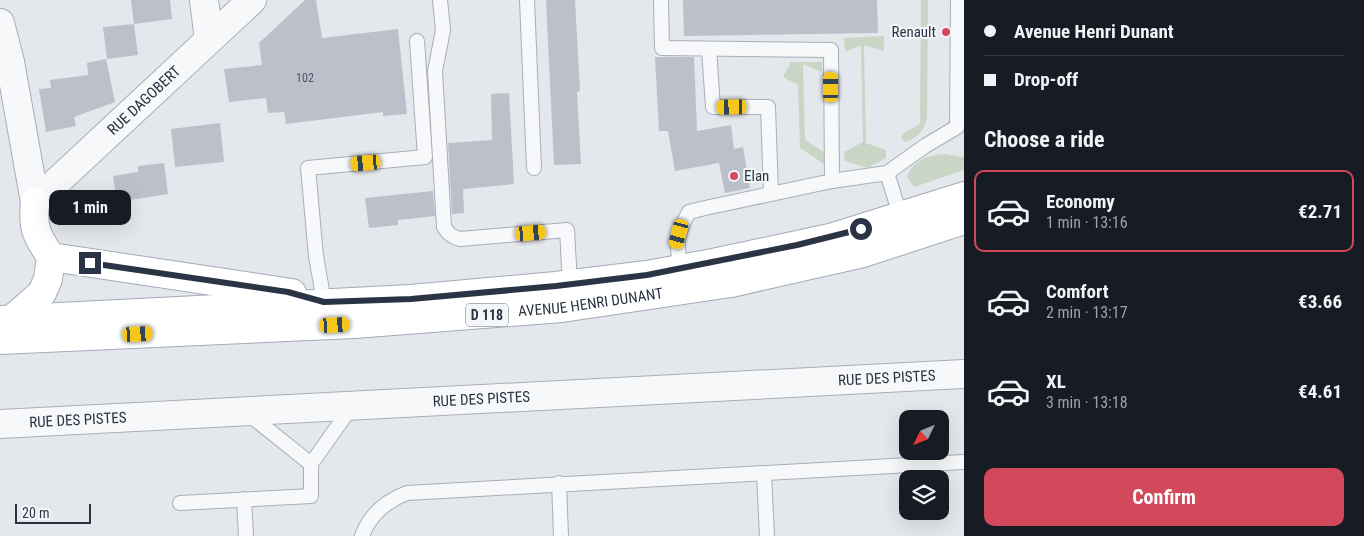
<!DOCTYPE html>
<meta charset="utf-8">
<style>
body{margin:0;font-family:"Roboto Condensed",sans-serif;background:#242831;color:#f1f3f6;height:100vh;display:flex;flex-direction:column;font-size:19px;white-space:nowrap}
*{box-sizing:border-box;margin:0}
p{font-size:16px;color:#9ea1a6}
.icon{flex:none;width:28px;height:28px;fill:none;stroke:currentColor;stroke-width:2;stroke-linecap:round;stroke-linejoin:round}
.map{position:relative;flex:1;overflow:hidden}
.panel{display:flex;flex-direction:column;background:#171b24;width:400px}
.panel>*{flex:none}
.banner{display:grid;align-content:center;height:110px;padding:0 20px;background:#171b24}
.needle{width:32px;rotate:227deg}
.buttons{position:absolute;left:899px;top:410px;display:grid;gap:10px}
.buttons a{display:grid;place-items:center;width:50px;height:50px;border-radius:10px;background:#171b24;box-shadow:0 5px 20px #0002;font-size:25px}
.scale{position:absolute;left:15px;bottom:12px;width:76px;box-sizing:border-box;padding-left:5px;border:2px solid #2b3445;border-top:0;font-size:14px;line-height:18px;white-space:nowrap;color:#2b3445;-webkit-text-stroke:4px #f4f6f9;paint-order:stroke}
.end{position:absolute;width:22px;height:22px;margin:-11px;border:6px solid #2b3445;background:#fff;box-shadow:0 0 0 2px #fff}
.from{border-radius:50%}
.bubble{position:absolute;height:35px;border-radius:10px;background:#171b24;box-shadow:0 5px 20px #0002;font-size:16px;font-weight:700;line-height:35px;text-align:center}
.car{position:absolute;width:15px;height:30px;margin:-15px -8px;border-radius:6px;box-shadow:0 0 4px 1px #0007;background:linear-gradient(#f5c518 24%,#345 0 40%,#f5c518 0 76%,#345 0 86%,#f5c518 0)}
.banner b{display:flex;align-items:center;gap:18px;height:48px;font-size:19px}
.banner b+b{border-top:1px solid #363941}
.banner i{width:12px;height:12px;background:#f1f3f6}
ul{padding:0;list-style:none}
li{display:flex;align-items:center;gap:15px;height:82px;margin:0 10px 8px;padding:0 10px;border:2px solid transparent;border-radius:10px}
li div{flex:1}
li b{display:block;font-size:19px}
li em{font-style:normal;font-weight:700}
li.active{border-color:#d1495b}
li>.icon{width:45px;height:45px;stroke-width:1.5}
h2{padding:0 20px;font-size:22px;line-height:60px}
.button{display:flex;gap:10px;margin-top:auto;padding:10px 20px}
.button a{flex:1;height:58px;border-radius:10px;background:#d1495b;color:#fff;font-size:20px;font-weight:700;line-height:58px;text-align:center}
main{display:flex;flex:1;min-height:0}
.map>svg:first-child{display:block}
.green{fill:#c9d6c5}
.building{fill:#bbc0ca}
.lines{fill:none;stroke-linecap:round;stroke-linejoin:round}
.service-casing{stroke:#a9aeb7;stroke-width:16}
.minor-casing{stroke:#a9aeb7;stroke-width:30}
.primary-casing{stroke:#a3abb8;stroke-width:30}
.service{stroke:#f7f8fa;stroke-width:14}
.minor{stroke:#f7f8fa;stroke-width:28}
.primary{stroke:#fff;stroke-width:28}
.route{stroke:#2b3445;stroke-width:6}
.poi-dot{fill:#d1495b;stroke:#f4f6f9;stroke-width:2}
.labels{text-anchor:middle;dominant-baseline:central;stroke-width:4;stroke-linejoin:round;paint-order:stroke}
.number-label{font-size:12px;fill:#4f5766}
.shield{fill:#f4f6f9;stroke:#676e7b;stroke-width:1}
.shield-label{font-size:14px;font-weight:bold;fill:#2b3445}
.poi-label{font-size:15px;fill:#2b3445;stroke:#f4f6f9;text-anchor:end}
.street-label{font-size:15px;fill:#2b3445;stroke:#f4f6f9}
</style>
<main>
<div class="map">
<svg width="964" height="536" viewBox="0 0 964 536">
<rect width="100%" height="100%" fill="#e4e7ec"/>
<!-- green -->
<g class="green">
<path d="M921,0H928L927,116C925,130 918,138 905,142L901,138L904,133L920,124Z"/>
<path d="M884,36V51L864,45L866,143L886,150V158L868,168L864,167L845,161L844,152L863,142L861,45L845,52L844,38Z"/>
<path d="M791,62H822V72L803,64L805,140L824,152V164L800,148L798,85L783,77Z"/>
<path d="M945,154L964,157V170L914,187L907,177C913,160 929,155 945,154Z"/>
</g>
<!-- building -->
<g class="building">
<path d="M131,0H170L172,19L134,24Z"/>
<path d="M305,0H316L322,38L398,29L407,114L383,116V112L286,124L284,112L268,113L266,98L229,102L224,69L262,65L259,43Z"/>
<path d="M546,0H575L580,91L577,92L581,164L554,165Z"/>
<path d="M683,0H877L878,33L684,36Z"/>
<path d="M134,24L138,55L107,59L103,27Z"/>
<path d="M655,57H694L697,131L731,125L734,149L743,147L750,188L725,193L719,163L675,171L668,131H659Z"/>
<path d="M106,59L115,102L74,117L76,126L46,132L39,89L51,88L50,80L88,75L87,63Z"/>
<path d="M509,93L514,184L463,189L464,213L452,214L448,143L492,140L491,94Z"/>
<path d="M220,123L224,162L175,167L171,129Z"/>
<path d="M164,163L168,194L117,202L113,176L138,172V166Z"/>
<path d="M433,191L435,216L398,220V225L369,228L365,198Z"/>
</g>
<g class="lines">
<defs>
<g id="service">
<path d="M440,0L443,30L435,71L444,227C448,234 452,237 460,239L567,230L570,284"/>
<path d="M527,0L534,168"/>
<path d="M661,0L662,48L831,50L832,181"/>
<path d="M709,49L713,107H768L771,194"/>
<path d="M887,173L925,146L957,127L958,0"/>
<path d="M682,273C676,247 675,236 689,212L705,208L832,181L887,173L902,221"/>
<path d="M324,302L316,256L308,168L425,157L417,41"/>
<path d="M311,464L352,406"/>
<path d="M764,474L767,536"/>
<path d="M559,483L561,536"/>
<path d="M244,499L246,536"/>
<path d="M180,503L311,496V464L246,412"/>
<path d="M362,536C370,514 386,501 407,493L964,462"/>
</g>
<g id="minor">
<path d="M204,0L209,40"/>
<path d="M0,23L10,62L35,202"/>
<path id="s1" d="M35,202L252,0"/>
<path id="s2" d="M0,424L964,374"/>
</g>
<g id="primary">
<path d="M51,257L292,293"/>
<path d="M12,319L42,293L48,279L51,257C37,236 32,229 35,202"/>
<path d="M0,320L411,299L556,286L647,275L713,263L830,238L964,196"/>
<path id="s3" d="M0,340L354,324L562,308L731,283L863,253L964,220"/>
</g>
</defs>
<!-- service casing -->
<use href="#service" class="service-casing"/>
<!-- minor casing -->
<use href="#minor" class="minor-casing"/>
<!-- primary casing -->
<use href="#primary" class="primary-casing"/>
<!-- service -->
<use href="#service" class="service"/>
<!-- minor -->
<use href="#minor" class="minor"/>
<!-- primary -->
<use href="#primary" class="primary"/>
</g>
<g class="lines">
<!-- route -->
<path class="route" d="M90,263L288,292L324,302L411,299L556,286L647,275L797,245L861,229"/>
</g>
<!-- markers -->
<g class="poi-dot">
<circle cx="946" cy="32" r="5"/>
<circle cx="734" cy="176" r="5"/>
</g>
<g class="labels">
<!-- number labels -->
<g class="number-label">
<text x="305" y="78">102</text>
</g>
<!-- shield labels -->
<rect class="shield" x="466" y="303.5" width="42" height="23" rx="4"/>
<g class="shield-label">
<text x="487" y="315">D 118</text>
</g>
<!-- poi labels -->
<g class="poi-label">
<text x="936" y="32">Renault</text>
<text x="744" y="176" text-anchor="start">Elan</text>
</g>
<!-- street labels -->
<g class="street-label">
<text stroke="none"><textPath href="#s1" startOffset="149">RUE DAGOBERT</textPath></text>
<text stroke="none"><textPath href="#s3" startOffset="592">AVENUE HENRI DUNANT</textPath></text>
<text stroke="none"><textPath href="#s2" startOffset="888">RUE DES PISTES</textPath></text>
<text stroke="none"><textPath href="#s2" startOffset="482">RUE DES PISTES</textPath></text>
<text stroke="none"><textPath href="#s2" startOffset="78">RUE DES PISTES</textPath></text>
</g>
</g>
</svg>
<div class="buttons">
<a><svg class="needle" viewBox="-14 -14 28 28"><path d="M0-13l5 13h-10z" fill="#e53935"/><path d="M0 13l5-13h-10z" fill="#9ea1a6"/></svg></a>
<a><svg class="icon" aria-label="layers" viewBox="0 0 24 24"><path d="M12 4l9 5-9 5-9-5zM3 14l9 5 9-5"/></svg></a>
</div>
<div class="scale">20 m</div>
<i class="end from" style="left:861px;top:229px"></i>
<i class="end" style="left:90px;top:263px"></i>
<div class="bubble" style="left:49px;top:190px;width:82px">1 min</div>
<i class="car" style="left:831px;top:87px;rotate:0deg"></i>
<i class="car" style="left:732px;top:107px;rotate:269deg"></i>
<i class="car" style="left:366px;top:163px;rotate:265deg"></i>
<i class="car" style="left:531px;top:233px;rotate:85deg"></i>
<i class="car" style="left:679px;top:234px;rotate:195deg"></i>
<i class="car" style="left:335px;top:325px;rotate:87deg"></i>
<i class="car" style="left:138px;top:334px;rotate:87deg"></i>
</div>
<section class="panel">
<div class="banner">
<b><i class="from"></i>Avenue Henri Dunant</b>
<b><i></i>Drop-off</b>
</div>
<h2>Choose a ride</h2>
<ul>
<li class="active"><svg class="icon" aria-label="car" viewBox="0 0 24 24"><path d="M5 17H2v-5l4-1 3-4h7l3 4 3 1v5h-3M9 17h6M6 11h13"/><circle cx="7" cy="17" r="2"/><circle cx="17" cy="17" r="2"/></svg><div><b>Economy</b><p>1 min · 13:16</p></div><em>€2.71</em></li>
<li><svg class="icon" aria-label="car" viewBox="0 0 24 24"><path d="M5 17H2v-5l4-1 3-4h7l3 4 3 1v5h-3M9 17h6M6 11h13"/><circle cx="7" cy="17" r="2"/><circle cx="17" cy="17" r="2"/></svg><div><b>Comfort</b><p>2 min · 13:17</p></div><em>€3.66</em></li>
<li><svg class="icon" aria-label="car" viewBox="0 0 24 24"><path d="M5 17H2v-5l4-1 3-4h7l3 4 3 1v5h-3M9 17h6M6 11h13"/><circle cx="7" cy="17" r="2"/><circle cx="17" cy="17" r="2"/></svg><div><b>XL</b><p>3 min · 13:18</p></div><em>€4.61</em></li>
</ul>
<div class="button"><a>Confirm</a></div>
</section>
</main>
